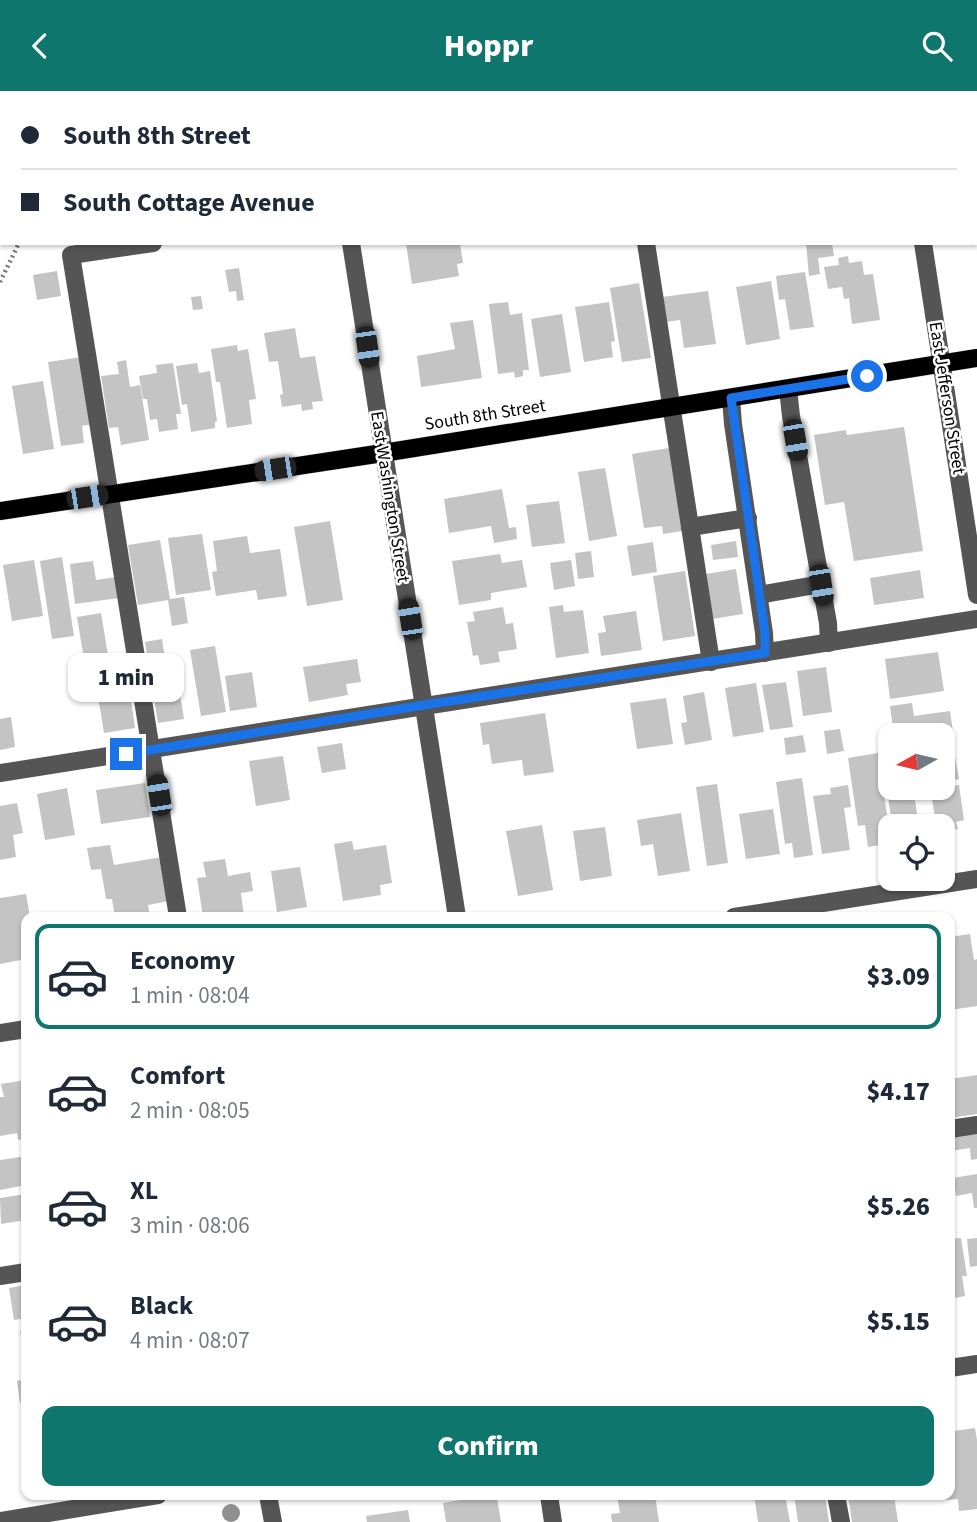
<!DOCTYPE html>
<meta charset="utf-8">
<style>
body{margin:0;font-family:"Source Sans 3",sans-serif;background:#f6f6f7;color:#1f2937;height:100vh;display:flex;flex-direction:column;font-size:26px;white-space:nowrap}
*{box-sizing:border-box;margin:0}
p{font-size:23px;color:#747a83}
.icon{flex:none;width:38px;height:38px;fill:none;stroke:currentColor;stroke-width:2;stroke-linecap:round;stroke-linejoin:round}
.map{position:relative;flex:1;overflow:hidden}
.sheet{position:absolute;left:21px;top:821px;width:934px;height:588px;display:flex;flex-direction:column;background:#fff;border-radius:14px;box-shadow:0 2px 5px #0004}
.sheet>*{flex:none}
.banner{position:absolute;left:0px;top:0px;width:978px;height:154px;box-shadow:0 2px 5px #0004;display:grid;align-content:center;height:154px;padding:0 21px;background:#fff}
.needle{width:46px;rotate:262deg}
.fabs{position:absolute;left:878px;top:632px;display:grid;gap:14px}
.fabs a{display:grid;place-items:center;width:77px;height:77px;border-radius:14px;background:#fff;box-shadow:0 2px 5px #0004;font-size:35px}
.end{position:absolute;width:32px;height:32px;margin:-16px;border:9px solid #1a73e8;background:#fff;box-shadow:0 0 0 4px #fff}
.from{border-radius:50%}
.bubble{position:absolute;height:49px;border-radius:14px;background:#fff;box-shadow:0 2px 5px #0004;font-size:23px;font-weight:800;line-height:49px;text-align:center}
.car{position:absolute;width:21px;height:42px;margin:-21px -10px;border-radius:9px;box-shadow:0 0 5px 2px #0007;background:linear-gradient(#222 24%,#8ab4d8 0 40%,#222 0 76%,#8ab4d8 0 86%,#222 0)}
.banner b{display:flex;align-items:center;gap:24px;height:66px;font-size:26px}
.banner b+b{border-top:2px solid #e0e1e3}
.banner i{width:18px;height:18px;background:#1f2937}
ul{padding:12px 0 0;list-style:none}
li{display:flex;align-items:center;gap:21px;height:105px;margin:0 14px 10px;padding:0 7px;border:4px solid transparent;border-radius:14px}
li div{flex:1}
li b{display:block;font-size:26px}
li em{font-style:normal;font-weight:800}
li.current{border-color:#0f766e}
li>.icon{width:63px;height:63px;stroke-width:1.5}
.primary-button{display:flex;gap:14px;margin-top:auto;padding:14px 21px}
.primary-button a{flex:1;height:80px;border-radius:14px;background:#0f766e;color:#fff;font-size:28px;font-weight:800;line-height:80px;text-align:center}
header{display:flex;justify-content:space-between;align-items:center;height:91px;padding:0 21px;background:#0f766e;color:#fff;font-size:32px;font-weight:800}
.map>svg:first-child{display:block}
.building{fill:#c4c4c4}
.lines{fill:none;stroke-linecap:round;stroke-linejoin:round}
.major-casing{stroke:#dbdbdb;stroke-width:19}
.highway-casing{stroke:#dbdbdb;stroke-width:23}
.path{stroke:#777;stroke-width:4.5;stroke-dasharray:2 3.5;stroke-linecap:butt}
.minor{stroke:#555;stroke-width:18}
.major{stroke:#000;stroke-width:18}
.highway{stroke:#000;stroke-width:21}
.tree{fill:#8f8f8f}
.route{stroke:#1a73e8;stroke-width:9}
.labels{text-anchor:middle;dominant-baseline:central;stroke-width:5;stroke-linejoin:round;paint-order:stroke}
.street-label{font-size:18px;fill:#000;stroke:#fff}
</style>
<header><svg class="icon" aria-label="back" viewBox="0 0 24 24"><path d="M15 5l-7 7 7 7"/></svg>Hoppr<svg class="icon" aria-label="search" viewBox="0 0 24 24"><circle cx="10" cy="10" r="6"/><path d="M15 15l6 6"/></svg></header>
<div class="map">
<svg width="977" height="1431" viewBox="0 0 977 1431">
<rect width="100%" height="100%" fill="#fff"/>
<!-- building -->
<g class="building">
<path d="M406,152L460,153L463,172L457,173L459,185L412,193Z"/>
<path d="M806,152H832L834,165L818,167L820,183L809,185Z"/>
<path d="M848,165L849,172L862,170L864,184L873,183L880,229L852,233L849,207L844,208L842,196L828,198L824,176L839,174L838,167Z"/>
<path d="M239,177L244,209L237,210L236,200L229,201L225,179Z"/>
<path d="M57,180L61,205L37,209L33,184Z"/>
<path d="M805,181L814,236L790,239L785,208L779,209L776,185Z"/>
<path d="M771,190L780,248L746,254L736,196Z"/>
<path d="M639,192L651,267L622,271L610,197Z"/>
<path d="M708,200L716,253L684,257L680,229L665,231L662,206Z"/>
<path d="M201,205L203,218L193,219L191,206Z"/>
<path d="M508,211L510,224L522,222L529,279H523V285L515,287L514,281L498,283L489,213Z"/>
<path d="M609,211L615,250L611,251L613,266L584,271L575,216Z"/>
<path d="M562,223L571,281L540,286L531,228Z"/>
<path d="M473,229L482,287L421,296L417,265L455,258L450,232Z"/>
<path d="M295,237L300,267L315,265L323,310L312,311L313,318L302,320L301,313L282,316L280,304L283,303L278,270L269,271L264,242Z"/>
<path d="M237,254L238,260L248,258L256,308L249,309L252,333L227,337L220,291H216L211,258Z"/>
<path d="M82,266L93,333L82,335L84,352L61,355L48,271Z"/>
<path d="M126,269L130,296L140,294L149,349L121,354L118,336L109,337L101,285L119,283L117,271Z"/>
<path d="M173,272L181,323H176L178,338L159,341L157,328L150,329L147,308H143L139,285L157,282L156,274Z"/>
<path d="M197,272L199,282L210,280L217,330L215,331V337L191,341L187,313L182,314L176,275Z"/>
<path d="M43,290L54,358L23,363L12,295Z"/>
<path d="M904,336L923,460L854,470L844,411L825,414L814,344L846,339L847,344Z"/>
<path d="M669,357L682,440L663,443L662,435L644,437L632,363Z"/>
<path d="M605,377L617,445L589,450L578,381Z"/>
<path d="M502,398L509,437L516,436L517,448L494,452L491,435L449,442L444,408Z"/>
<path d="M559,410L565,452L532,456L526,414Z"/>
<path d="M330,430L343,509L307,515L294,436Z"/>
<path d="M202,443L211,499L176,504L168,447Z"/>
<path d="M247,445L250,462L280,458L287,505L258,509L256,499L216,505L212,481L217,480L213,450Z"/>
<path d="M160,449L170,508L184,506L188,532L172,535L168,509L138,514L128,454Z"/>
<path d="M736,450L738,466L713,469L711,454Z"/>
<path d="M653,451L657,481L632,485L627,455Z"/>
<path d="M591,460L594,486L578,488L575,462Z"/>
<path d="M500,463L502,472L522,469L527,496L491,502V509L459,514L452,470Z"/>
<path d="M62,466L74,545L52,548L40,470Z"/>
<path d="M34,469L43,525L12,530L3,474Z"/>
<path d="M571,469L575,495L554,499L550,472Z"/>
<path d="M93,470L96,489L116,486L119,507L75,513L70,473Z"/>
<path d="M736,478L743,523L712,528L706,483Z"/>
<path d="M920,479L924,507L874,514L870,487Z"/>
<path d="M685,480L695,545L663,550L653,485Z"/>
<path d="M563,514L564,521L583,519L589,562L556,567L549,516Z"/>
<path d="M503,516L506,533L513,532L517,558L498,561L500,571L480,574L478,564L473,565L467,531L475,530L473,521Z"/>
<path d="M636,520L642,559L601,565L598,542L606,541L603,525Z"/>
<path d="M101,522L109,570L85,574L77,526Z"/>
<path d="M162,548L165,567L174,565L184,628L158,632L145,551Z"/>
<path d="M215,555L226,621L201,625L190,559Z"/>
<path d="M938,561L944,600L890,608L885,568Z"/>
<path d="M357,568L361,591L346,593L348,604L309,611L303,576Z"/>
<path d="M826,576L832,621L803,625L797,580Z"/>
<path d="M252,581L257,616L230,620L225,585Z"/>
<path d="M133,587L136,608L131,609L135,637L104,642L96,593Z"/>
<path d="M786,591L793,636L770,639L762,594Z"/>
<path d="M756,592L764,641L733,646L725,597Z"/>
<path d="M704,601L712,649L685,654L681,632L687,631L683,605Z"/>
<path d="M666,607L673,653L637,658L630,612Z"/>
<path d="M912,612L914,625L950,620L954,648L943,649V644H894L890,615Z"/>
<path d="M545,622L554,681L524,685L522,669L492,673L489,653L483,654L480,632Z"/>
<path d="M11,626L15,656L0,659V628Z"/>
<path d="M840,638L844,660L827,663L824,640Z"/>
<path d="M803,644L806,661L786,664L784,647Z"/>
<path d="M342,652L346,678L322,682L317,656Z"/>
<path d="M954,660L959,688L953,689V695L959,694L964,729L956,731L958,738L944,740L943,732L936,733L930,696H943V662Z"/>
<path d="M878,662L891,752L868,756L865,734L858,735L848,667Z"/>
<path d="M283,665L290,709L256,715L249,670Z"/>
<path d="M885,683H891V696H913L919,735H892Z"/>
<path d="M802,687L813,764L794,767L792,752L785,753L776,691Z"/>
<path d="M145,692L150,726L101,733L96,699Z"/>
<path d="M717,693L728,772L707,775L696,696Z"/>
<path d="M848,694L851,716L844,717L850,759L822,763L813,705L831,703L830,697Z"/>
<path d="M67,697L75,744L45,749L37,703Z"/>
<path d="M17,712L23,742L13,744L16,766L0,769V715Z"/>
<path d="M773,718L780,763L746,768L739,723Z"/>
<path d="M681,722L690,780L658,785L653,753L641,755L637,729Z"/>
<path d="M542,734L553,799L518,805L506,740Z"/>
<path d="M605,736L612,785L580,790L573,740Z"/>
<path d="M352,750L354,759L386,754L392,792L380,794L381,804L343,810L334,753Z"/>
<path d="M110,754L114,774L162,766L169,810L148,814L150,826H115L112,808H106L101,778L91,779L87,757Z"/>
<path d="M225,768L228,785L250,781L253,800L241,802L244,826H203L197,787L206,786L203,771Z"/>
<path d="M300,776L307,816L277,821L271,780Z"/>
<path d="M26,803L30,826H26V868L0,873V807Z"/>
<path d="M970,843L974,869L977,868V915L950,919V846Z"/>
<path d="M977,984V1023L950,1027V988Z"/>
<path d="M26,989V1047L18,1049L17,1042L0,1045V1006H4L1,993Z"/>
<path d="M977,1039V1068L971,1069L970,1057L950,1060V1044Z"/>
<path d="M26,1065V1094L0,1099V1069Z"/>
<path d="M977,1083V1117H974L972,1102L956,1105L953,1087Z"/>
<path d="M26,1103V1129L1,1133L0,1107Z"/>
<path d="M961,1147L967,1185H962L965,1205L950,1208V1148Z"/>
<path d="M977,1147V1175L970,1176L967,1148Z"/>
<path d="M26,1194V1227L14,1229L9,1197Z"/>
<path d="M26,1239V1271H25L20,1240Z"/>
<path d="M26,1288V1311L20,1312L17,1290Z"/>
<path d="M975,1337L977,1349V1418L959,1420L958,1408L946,1409L945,1404H950V1347L954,1346V1340Z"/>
<path d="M617,1404H655L659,1431H612L611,1423L620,1422Z"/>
<path d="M754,1404H785L790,1431H758Z"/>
<path d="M794,1404H825L829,1431H798Z"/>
<path d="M848,1404H894L898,1431H852Z"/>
<path d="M479,1406L480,1409L497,1407L501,1431H446L443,1412Z"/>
<path d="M408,1419L410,1431H367L366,1425Z"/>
</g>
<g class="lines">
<defs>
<path id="major" d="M0,420L383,362L977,267"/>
<g id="highway">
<path d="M60,2L61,0"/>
<path d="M0,123L2,119"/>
</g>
</defs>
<!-- major casing -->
<use href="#major" class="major-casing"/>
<!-- highway casing -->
<use href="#highway" class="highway-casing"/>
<!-- path -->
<g class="path">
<path d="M117,0V2"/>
<path d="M96,2V0"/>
<path d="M0,44L2,43"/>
<path d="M0,191L19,152"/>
</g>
<!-- minor -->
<g class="minor">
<path d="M327,0V2"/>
<path d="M622,0L623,2"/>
<path d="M900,0V2"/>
<path d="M976,26H977"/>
<path d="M153,152L71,164L178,826"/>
<path d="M351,152L457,826"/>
<path d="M646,152L711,571"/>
<path d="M923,152L977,504"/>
<path d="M788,298L791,325L828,532L829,552"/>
<path d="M731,307L733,333L764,542L765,562"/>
<path d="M690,436L748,427"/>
<path d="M759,504L821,493"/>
<path d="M0,682L977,528"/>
<path d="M734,826L977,788"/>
<path d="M0,942L26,938"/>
<path d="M950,1038L977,1034"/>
<path d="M0,1185L26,1181"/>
<path d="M950,1277L977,1273"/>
<path d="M268,1404L273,1431"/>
<path d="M549,1404L553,1431"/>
<path d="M836,1404L841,1431"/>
<path d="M0,1430L158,1404"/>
</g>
<!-- major -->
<use href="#major" class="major"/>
<!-- highway -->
<use href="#highway" class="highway"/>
</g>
<!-- trees -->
<circle class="tree" cx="231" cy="1422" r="9"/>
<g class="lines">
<!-- route -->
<path class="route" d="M126,663L424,614L765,562V542L731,307L867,285"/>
</g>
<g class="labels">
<!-- street labels -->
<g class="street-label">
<text transform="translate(947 307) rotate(81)">East Jefferson Street</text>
<text transform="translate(485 324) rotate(-9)">South 8th Street</text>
<text transform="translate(390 406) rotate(81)">East Washington Street</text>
</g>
</g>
</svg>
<div class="fabs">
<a><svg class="needle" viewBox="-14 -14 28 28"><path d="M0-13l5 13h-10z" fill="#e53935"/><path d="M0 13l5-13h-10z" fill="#747a83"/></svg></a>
<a><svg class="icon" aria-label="locate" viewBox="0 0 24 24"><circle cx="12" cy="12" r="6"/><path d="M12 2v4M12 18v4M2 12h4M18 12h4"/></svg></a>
</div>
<i class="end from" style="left:867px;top:285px"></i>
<i class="end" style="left:126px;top:663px"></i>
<div class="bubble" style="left:68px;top:562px;width:116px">1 min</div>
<i class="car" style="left:367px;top:256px;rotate:172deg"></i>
<i class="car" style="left:795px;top:349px;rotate:170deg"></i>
<i class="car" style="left:275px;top:378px;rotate:261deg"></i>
<i class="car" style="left:87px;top:406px;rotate:81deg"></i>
<i class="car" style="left:821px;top:494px;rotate:171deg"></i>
<i class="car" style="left:410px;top:528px;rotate:351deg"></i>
<i class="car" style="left:159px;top:704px;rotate:351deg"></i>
<div class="banner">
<b><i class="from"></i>South 8th Street</b>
<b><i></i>South Cottage Avenue</b>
</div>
<section class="sheet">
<ul>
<li class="current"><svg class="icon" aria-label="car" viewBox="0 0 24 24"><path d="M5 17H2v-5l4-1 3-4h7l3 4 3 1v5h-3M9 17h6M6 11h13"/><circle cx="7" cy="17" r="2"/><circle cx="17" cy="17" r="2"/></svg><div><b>Economy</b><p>1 min · 08:04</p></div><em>$3.09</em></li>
<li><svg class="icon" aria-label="car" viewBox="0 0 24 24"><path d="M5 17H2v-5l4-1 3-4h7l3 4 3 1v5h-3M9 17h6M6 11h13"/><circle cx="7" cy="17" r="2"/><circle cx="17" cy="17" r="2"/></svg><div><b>Comfort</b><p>2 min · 08:05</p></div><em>$4.17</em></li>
<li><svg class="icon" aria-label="car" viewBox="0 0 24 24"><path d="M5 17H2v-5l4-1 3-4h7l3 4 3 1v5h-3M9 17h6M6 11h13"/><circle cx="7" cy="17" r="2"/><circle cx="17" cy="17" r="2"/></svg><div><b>XL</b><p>3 min · 08:06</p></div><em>$5.26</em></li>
<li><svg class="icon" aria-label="car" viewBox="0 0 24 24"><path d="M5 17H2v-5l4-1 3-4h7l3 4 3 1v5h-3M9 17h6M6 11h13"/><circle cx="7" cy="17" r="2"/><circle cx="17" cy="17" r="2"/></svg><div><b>Black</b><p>4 min · 08:07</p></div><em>$5.15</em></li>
</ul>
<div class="primary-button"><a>Confirm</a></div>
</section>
</div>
